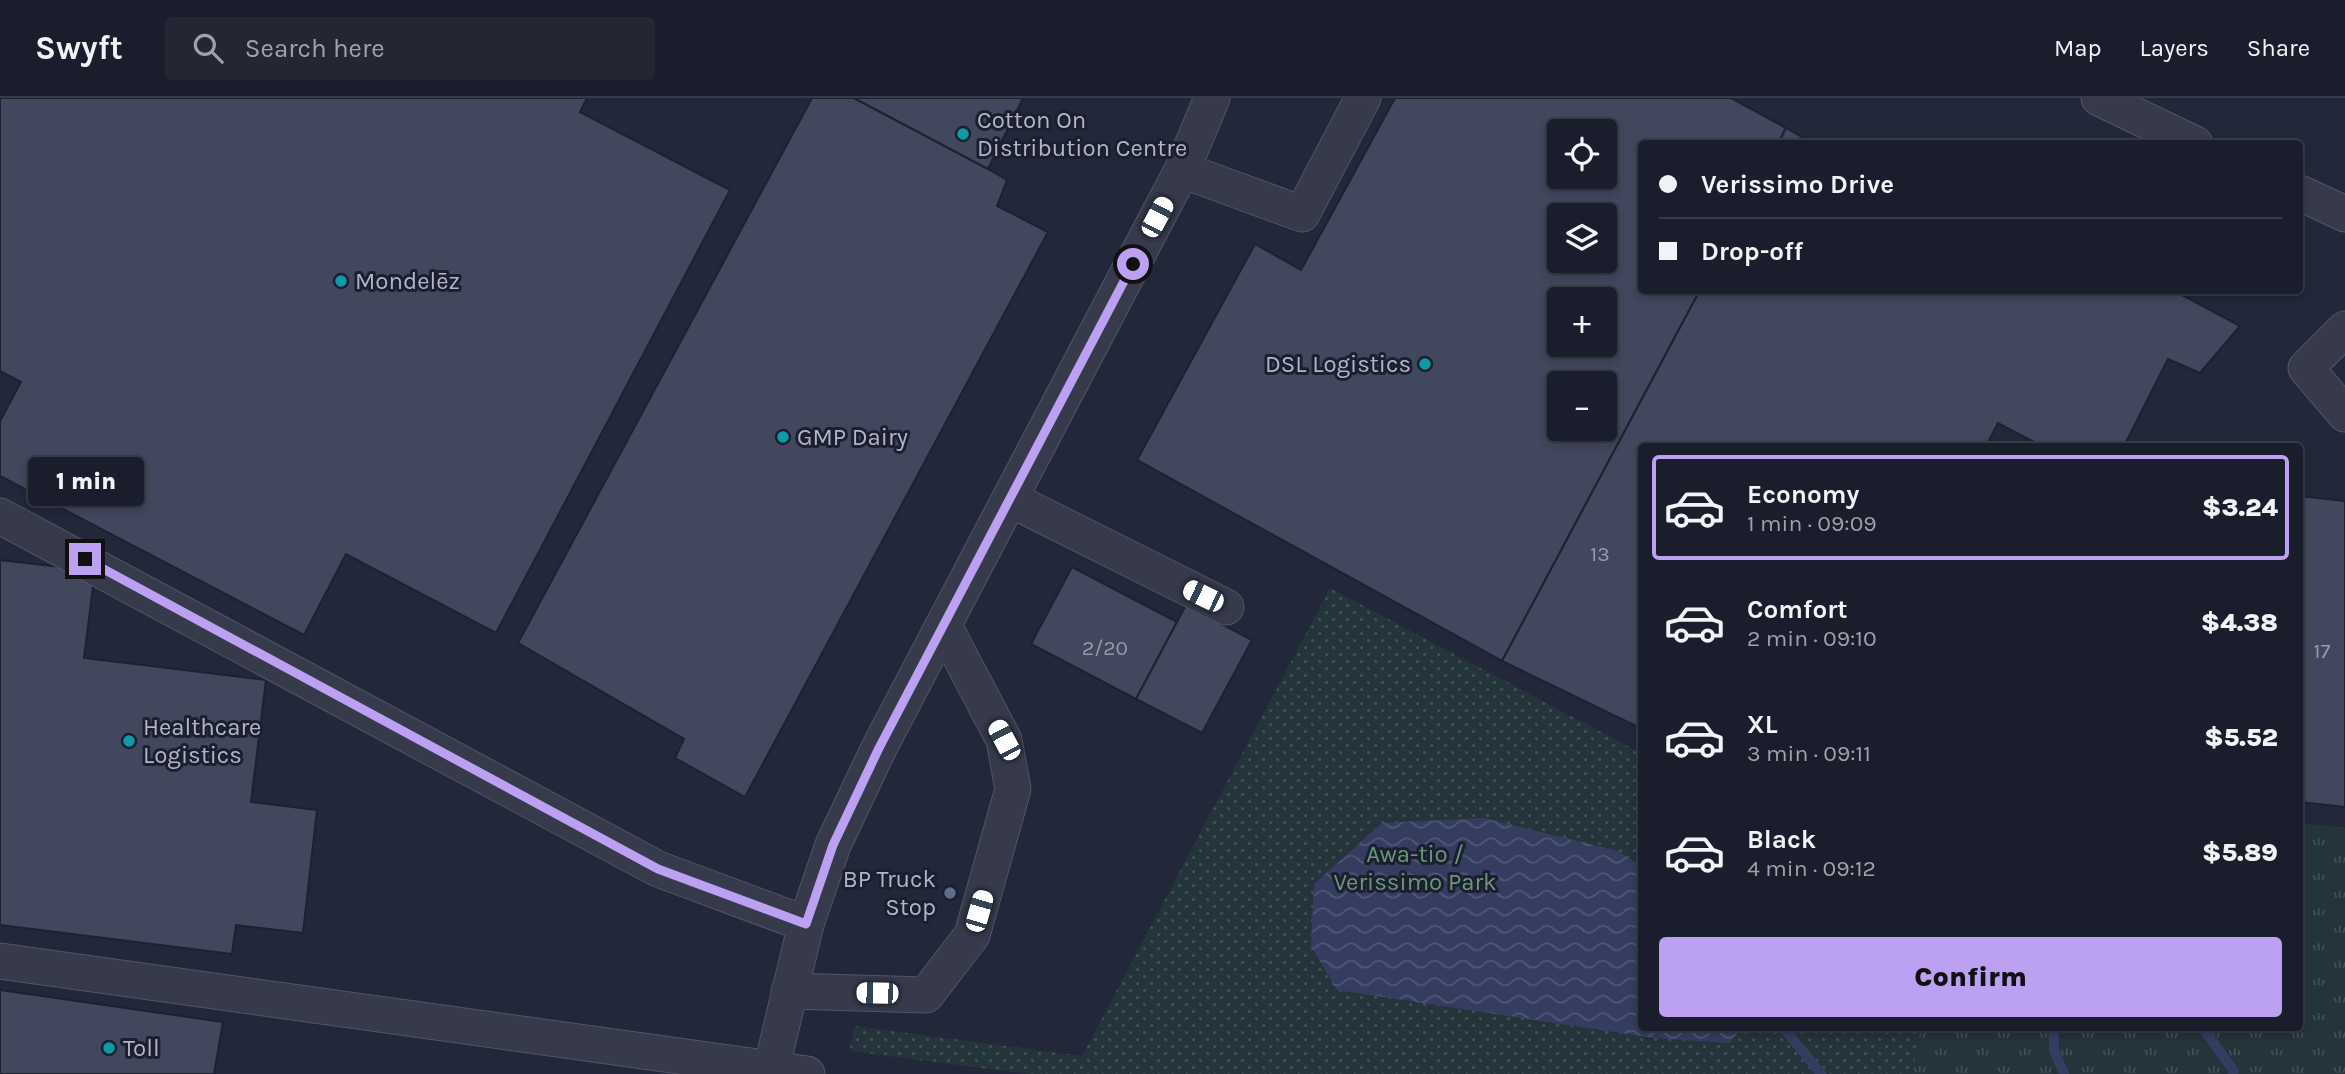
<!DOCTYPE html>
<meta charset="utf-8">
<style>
body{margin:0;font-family:Karla,sans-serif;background:#232734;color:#f1f3f6;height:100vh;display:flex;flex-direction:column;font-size:26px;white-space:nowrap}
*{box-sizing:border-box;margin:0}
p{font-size:23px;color:#9fa2a9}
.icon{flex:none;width:38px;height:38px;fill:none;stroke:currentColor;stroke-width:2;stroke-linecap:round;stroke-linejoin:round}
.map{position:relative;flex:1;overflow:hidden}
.panel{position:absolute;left:1638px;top:345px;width:665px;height:588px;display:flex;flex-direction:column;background:#1a1e2c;border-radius:7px;box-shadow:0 4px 10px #0003,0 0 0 2px #383c48}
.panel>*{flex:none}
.banner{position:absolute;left:1638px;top:42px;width:665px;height:154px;border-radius:7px;box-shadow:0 4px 10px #0003,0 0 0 2px #383c48;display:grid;align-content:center;height:154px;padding:0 21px;background:#1a1e2c}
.buttons{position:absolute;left:1547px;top:21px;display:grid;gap:14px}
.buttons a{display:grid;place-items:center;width:70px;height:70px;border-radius:7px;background:#1a1e2c;box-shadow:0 4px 10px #0003,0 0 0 2px #383c48;font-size:35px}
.end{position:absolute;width:32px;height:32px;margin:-16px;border:9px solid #bca0f2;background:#111;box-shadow:0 0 0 4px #111}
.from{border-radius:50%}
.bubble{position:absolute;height:49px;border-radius:7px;background:#1a1e2c;box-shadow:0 4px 10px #0003,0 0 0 2px #383c48;font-size:23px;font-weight:800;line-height:49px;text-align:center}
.car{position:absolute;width:21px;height:42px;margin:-21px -10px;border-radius:9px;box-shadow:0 0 5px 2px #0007;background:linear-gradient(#fff 24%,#345 0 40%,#fff 0 76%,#345 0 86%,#fff 0)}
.banner b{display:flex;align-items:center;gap:24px;height:66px;font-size:26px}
.banner b+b{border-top:2px solid #383c48}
.banner i{width:18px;height:18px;background:#f1f3f6}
ul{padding:12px 0 0;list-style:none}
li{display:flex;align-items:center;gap:21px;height:105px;margin:0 14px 10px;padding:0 7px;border:4px solid transparent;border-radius:7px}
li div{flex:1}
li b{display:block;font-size:26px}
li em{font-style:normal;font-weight:800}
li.on{border-color:#bca0f2}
li>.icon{width:63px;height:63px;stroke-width:1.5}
.button{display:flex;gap:14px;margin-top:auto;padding:14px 21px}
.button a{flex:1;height:80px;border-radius:7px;background:#bca0f2;color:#111;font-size:28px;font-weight:800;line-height:80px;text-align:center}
header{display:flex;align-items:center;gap:42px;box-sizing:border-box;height:98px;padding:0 35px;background:#1a1e2c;border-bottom:2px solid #383c48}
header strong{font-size:33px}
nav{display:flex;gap:38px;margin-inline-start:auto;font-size:24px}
.search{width:490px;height:63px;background:#232734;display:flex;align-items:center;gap:18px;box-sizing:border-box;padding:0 24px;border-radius:7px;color:#9fa2a9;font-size:26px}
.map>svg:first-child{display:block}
.grass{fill:url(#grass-tufts)}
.park{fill:url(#park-dots)}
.water{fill:url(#water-waves)}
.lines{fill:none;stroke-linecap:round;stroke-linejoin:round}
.stream{stroke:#343d60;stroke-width:10}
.building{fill:#41475c;stroke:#1d2131;stroke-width:2;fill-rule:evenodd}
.minor-casing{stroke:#515565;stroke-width:37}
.minor{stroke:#363a4b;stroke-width:35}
.route{stroke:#bca0f2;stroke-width:9}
.culture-dot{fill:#0f9aa8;stroke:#1b1f2f;stroke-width:2.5}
.service-dot{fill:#5c6f8a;stroke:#1b1f2f;stroke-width:2.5}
.labels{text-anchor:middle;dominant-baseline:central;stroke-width:6;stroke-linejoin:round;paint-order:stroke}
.number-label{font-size:21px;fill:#959aac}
.poi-label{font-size:24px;fill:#b1b5c7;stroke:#1b1f2f;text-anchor:start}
.park-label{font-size:24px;fill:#68987c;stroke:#1b1f2f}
</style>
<header>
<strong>Swyft</strong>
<div class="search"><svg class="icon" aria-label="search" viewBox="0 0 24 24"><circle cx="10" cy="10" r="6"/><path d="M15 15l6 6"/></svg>Search here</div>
<nav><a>Map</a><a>Layers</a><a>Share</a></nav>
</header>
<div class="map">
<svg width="2345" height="976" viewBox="0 0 2345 976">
<defs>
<pattern id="grass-tufts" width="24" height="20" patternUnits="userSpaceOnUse" patternTransform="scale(1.75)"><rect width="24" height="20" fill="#24343b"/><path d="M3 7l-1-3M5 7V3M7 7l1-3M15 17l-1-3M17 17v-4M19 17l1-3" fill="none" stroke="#414f56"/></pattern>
<pattern id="park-dots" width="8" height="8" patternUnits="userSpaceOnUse" patternTransform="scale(1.75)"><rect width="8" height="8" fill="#24343b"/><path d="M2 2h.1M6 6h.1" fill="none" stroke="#414f56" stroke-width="1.8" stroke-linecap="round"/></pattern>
<pattern id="water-waves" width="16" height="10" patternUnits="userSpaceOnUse" patternTransform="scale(1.75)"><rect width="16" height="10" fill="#343d60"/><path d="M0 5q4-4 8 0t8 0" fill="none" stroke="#4f5775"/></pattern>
</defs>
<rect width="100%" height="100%" fill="#22283a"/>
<!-- grass -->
<path class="grass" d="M2300,725L2345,730V976H1553L1337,892L1912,975L1921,929H2300Z"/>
<!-- park -->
<path class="park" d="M1330,490L1641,655L1642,929H1921L1912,976H1028L849,953L855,928L1082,958Z"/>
<!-- water -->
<path class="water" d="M1484,720L1618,753L1641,768L1642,929H1742L1730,945L1654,940L1337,892L1311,848L1314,786L1382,725Z"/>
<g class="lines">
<!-- stream -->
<g class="stream">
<path d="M1783,929L1821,976"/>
<path d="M2054,929V952L2064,976"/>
<path d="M2202,929L2234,973L2233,976"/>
</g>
</g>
<!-- building -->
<g class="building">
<path d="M0,0H587L580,14L730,92L496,535L346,456L304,537L0,378V323L21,284L0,273Z"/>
<path d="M812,0H854L988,71L1007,82L997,108L1048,134L745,699L675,660L684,641L518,545Z"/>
<path d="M854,0H1023L988,71Z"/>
<path d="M1395,0H1731L1786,30L1778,46H1642V192H1700L1502,563L1137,362L1255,146L1301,172ZM1559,33H1605V79H1559ZM1559,117H1605V163H1559ZM1559,201H1605V247H1559ZM1559,285H1605V331H1559Z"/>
<path d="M1786,30L1814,46H1778Z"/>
<path d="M1700,192H2173L2240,228L2200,275L2168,261L2124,348H2042L1998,325L1986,348H1642V631L1502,563Z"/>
<path d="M2300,398L2345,403V709L2300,704Z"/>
<path d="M0,462L95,473L84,560L266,582L251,704L317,712L303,835L236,827L232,856L0,827Z"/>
<path d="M1072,469L1177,524L1136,601L1031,546Z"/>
<path d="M1186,507L1252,542L1202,635L1136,601Z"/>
<path d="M0,892L223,924L214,976H0Z"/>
</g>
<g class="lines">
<defs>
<g id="minor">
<path d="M2099,0L2195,46"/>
<path d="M1182,72L1302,116L1363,0"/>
<path d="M2300,95L2345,116"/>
<path d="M2345,231L2306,270L2345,316"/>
<path d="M1010,401L1226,509"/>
<path d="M0,418L658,771L806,826"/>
<path d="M0,863L807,976"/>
<path d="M789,893L926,897L972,837L1013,691L1004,642L944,528"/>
<path d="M770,976L806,826L833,747L879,650L1182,72L1212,0"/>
</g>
</defs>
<!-- minor casing -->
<use href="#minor" class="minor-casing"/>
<!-- minor -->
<use href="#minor" class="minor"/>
</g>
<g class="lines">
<!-- route -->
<path class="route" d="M85,461L658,771L806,826L833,747L879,650L1133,166"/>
</g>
<!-- markers -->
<g class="culture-dot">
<circle cx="963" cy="36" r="7"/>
<circle cx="341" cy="183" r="7"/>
<circle cx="1425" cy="266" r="7"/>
<circle cx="783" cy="339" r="7"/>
<circle cx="129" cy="643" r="7"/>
<circle cx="109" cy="950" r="7"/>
</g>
<circle class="service-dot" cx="950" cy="795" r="7"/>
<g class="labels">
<!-- number labels -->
<g class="number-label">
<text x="1600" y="456">13</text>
<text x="1105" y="550">2/20</text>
<text x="2322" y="553">17</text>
</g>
<!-- poi labels -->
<g class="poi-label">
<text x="977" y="22">Cotton On<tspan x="977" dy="28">Distribution Centre</tspan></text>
<text x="355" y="183">Mondelēz</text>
<text x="1411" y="266" text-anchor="end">DSL Logistics</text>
<text x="797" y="339">GMP Dairy</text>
<text x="143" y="629">Healthcare<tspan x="143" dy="28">Logistics</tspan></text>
<text x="936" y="781" text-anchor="end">BP Truck<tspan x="936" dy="28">Stop</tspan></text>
<text x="123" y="950">Toll</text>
</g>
<!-- park labels -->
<g class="park-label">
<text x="1415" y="756">Awa-tio /<tspan x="1415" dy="28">Verissimo Park</tspan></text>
</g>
</g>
</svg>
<div class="buttons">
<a><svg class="icon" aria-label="locate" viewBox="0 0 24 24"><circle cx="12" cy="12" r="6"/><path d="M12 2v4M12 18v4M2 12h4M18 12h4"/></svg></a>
<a><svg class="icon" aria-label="layers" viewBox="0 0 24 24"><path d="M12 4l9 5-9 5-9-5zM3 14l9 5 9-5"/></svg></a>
<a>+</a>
<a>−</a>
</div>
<i class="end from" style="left:1133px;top:166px"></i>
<i class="end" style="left:85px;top:461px"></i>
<div class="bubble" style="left:28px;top:359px;width:116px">1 min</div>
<i class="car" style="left:1157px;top:119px;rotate:28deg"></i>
<i class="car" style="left:1203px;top:498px;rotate:296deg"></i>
<i class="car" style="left:1004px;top:642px;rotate:332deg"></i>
<i class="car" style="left:979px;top:813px;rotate:16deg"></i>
<i class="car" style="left:877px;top:895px;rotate:271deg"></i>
<div class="banner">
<b><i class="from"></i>Verissimo Drive</b>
<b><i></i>Drop-off</b>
</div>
<section class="panel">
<ul>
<li class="on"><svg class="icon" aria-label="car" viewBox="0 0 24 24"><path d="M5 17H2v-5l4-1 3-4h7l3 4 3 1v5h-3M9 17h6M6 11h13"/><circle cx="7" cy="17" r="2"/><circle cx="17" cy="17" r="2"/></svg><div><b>Economy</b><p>1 min · 09:09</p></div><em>$3.24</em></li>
<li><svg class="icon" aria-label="car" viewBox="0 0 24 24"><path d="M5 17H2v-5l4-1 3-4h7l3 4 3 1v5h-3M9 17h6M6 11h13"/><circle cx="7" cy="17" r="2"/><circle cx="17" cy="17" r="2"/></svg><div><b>Comfort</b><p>2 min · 09:10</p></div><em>$4.38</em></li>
<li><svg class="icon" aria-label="car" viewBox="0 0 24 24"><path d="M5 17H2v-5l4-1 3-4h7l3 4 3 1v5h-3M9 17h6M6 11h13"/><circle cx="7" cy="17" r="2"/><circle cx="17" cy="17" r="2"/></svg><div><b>XL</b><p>3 min · 09:11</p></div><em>$5.52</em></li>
<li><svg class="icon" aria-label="car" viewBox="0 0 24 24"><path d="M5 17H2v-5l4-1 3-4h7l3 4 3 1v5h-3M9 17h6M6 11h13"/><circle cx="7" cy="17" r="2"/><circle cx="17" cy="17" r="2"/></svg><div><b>Black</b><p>4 min · 09:12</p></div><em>$5.89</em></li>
</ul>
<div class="button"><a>Confirm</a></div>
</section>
</div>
